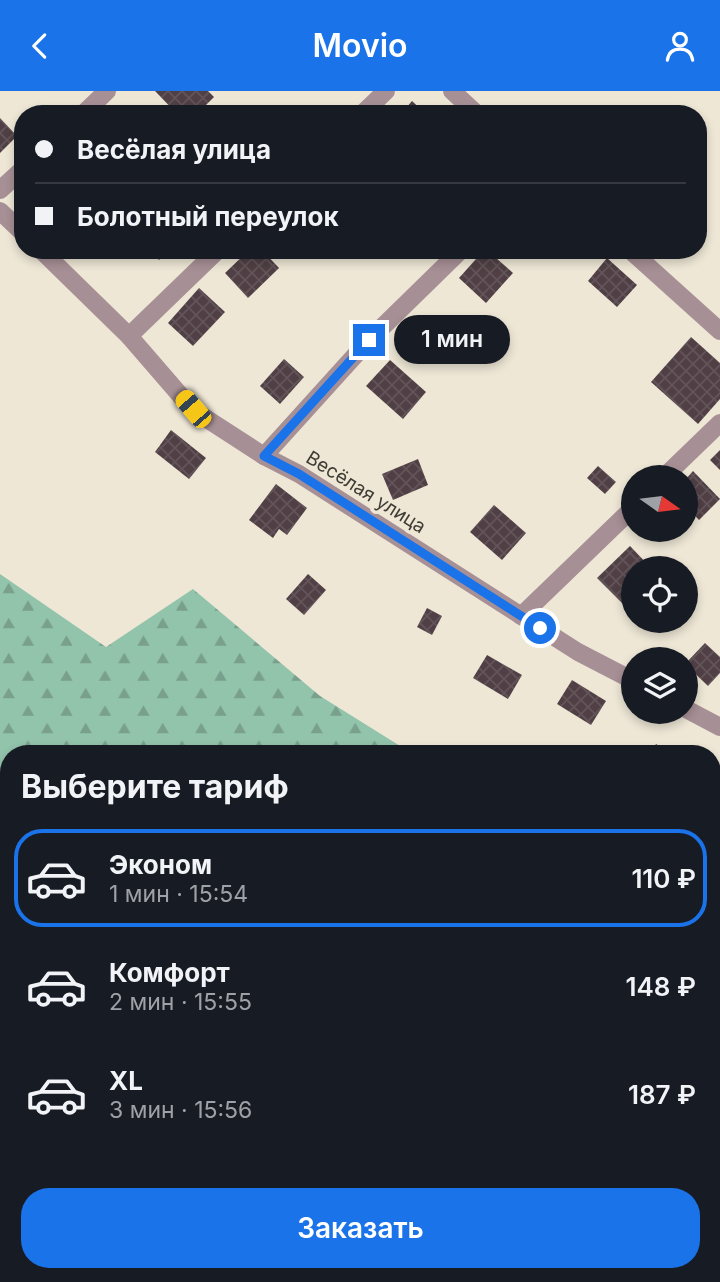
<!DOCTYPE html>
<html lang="ru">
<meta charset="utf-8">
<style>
body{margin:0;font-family:Inter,sans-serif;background:#242831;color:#f1f3f6;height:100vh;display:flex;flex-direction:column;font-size:26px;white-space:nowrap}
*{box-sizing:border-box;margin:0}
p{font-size:23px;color:#9ea1a6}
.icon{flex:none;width:38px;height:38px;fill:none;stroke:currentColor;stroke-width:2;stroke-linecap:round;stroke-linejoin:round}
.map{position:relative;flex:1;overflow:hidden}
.details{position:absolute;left:0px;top:654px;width:721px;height:537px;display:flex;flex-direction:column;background:#171b24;border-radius:28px 28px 0 0;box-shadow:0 4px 10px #0003}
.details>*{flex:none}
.top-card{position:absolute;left:14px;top:14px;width:693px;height:154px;border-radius:28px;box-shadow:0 4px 10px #0003;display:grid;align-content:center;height:154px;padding:0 21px;background:#171b24}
.needle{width:46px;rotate:104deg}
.fabs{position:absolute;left:621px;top:374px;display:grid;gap:14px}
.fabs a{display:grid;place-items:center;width:77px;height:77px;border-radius:50%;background:#171b24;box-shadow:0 4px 10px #0003;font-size:35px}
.end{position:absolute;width:32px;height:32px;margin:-16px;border:9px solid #1a73e8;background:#fff;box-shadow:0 0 0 4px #fff}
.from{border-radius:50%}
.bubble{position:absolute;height:49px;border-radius:24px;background:#171b24;box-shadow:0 4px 10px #0003;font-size:23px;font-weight:600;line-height:49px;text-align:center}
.car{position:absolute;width:21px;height:42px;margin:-21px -10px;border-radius:9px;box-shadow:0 0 5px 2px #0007;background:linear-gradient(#f5c518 24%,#345 0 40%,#f5c518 0 76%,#345 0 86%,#f5c518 0)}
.top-card b{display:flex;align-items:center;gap:24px;height:66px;font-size:26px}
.top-card b+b{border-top:2px solid #363941}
.top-card i{width:18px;height:18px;background:#f1f3f6}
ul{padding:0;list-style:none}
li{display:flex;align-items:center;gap:21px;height:98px;margin:0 14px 10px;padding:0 7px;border:4px solid transparent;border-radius:28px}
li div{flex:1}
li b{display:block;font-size:26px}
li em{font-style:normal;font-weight:600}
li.active{border-color:#1a73e8}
li>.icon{width:63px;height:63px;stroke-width:1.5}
h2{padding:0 21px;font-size:32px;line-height:84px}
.cta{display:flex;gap:14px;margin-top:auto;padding:14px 21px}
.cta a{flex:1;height:80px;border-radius:28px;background:#1a73e8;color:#fff;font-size:28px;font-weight:600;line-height:80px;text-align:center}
header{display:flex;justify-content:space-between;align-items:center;height:91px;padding:0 21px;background:#1a73e8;color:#fff;font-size:32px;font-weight:600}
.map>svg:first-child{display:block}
.forest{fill:url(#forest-firs)}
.building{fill:url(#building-cross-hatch)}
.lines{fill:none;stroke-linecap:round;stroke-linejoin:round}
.minor{stroke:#a79095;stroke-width:18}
.route{stroke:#1a73e8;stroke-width:9}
.labels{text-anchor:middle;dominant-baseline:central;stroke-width:7;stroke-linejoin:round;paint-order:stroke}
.street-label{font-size:19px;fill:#3f3c35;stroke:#eee7d6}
</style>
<header><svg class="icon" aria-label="back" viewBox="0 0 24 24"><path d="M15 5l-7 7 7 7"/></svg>Movio<svg class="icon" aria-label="person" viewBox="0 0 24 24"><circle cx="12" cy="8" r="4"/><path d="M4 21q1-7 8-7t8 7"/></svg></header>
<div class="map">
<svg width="720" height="1191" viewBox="0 0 720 1191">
<defs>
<pattern id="forest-firs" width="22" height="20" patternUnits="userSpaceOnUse" patternTransform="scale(1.75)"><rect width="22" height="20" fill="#92c3ab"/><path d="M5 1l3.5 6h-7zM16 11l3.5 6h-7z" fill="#79a08c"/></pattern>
<pattern id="building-cross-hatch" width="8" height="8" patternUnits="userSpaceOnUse" patternTransform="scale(1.75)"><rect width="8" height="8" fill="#504045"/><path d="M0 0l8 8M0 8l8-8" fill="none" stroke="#625458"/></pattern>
</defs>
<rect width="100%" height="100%" fill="#eee7d6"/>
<!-- forest -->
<g class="forest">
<path d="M0,483L106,556L193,498L320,605L413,663H9V1183H146L139,1191H0Z"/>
<path d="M712,846L720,850V1191H222L204,1183H712Z"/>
</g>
<!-- building -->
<g class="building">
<path d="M155,0H208L214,6L197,23H177Z"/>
<path d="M412,10L426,23H401Z"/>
<path d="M0,27L17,45L0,62Z"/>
<path d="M150,159H169L159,169Z"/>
<path d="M249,159H262L279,177L248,207L225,182Z"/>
<path d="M484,159H487L513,182L486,212L459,187Z"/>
<path d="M607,167L637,194L617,216L588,190Z"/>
<path d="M199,197L225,221L193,255L168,232Z"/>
<path d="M691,246L720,272V308L698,333L651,291Z"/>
<path d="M284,268L304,286L280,313L260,295Z"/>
<path d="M390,269L426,301L403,328L366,295Z"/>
<path d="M171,339L206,367L189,388L155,361Z"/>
<path d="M720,359V379L710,369Z"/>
<path d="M418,368L428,394L393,409L382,383Z"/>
<path d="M598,375L616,391L605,403L587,387Z"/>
<path d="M693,380L720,408L699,429L686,415V388Z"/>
<path d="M276,393L307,417L287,444L279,438L273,447L249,429Z"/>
<path d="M494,414L526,442L502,469L470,441Z"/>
<path d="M630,455L652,478H634V524L597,487Z"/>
<path d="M308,483L326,499L304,524L286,508Z"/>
<path d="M427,517L442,525L432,544L417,536Z"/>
<path d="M705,552L720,566V582L708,595L686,574V572Z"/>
<path d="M487,564L522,584L508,608L473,587Z"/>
<path d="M572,589L606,610L591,634L557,613Z"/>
<path d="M656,653L672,663H650Z"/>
</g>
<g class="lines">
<!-- minor -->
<g class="minor">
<path d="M452,0L477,23"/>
<path d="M83,23L107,0"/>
<path d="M362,23L386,0"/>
<path d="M0,99L23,78"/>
<path d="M0,120L23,142"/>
<path d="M41,159L129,245L193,319L264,365L299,383L578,561L634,590"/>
<path d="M630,159L720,240"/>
<path d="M129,245L218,159"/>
<path d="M264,365L369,249L461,159"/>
<path d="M663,387L720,332"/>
<path d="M521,525L634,416"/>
<path d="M686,618L720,636"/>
</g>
</g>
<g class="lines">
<!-- route -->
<path class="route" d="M369,249L264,365L299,383L540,537"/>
</g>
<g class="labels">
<!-- street labels -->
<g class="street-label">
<text transform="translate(366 401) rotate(32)">Весёлая улица</text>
</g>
</g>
</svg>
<div class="fabs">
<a><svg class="needle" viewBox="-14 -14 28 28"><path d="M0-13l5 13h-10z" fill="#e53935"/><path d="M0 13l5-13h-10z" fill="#9ea1a6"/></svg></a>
<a><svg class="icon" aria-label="locate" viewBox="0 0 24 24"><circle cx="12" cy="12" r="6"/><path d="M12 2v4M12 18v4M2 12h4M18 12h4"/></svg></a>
<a><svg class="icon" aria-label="layers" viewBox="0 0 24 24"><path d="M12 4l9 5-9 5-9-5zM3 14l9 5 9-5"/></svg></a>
</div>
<i class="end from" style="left:540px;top:537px"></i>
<i class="end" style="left:369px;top:249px"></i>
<div class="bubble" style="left:394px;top:224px;width:116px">1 мин</div>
<i class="car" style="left:193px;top:318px;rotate:319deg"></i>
<div class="top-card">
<b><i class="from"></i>Весёлая улица</b>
<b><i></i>Болотный переулок</b>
</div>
<section class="details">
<h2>Выберите тариф</h2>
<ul>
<li class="active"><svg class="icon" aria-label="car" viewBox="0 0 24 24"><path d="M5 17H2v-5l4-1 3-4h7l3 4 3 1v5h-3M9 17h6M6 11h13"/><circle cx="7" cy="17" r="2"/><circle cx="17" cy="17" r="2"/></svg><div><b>Эконом</b><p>1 мин · 15:54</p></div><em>110 ₽</em></li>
<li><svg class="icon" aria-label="car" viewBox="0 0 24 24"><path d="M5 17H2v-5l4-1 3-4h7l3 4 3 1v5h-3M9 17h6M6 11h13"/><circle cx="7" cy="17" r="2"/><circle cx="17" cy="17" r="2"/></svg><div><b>Комфорт</b><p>2 мин · 15:55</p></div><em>148 ₽</em></li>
<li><svg class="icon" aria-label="car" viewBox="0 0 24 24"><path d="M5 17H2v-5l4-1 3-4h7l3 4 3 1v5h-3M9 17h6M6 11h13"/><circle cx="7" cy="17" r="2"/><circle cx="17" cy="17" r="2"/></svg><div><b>XL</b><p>3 мин · 15:56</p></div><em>187 ₽</em></li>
</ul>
<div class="cta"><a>Заказать</a></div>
</section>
</div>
